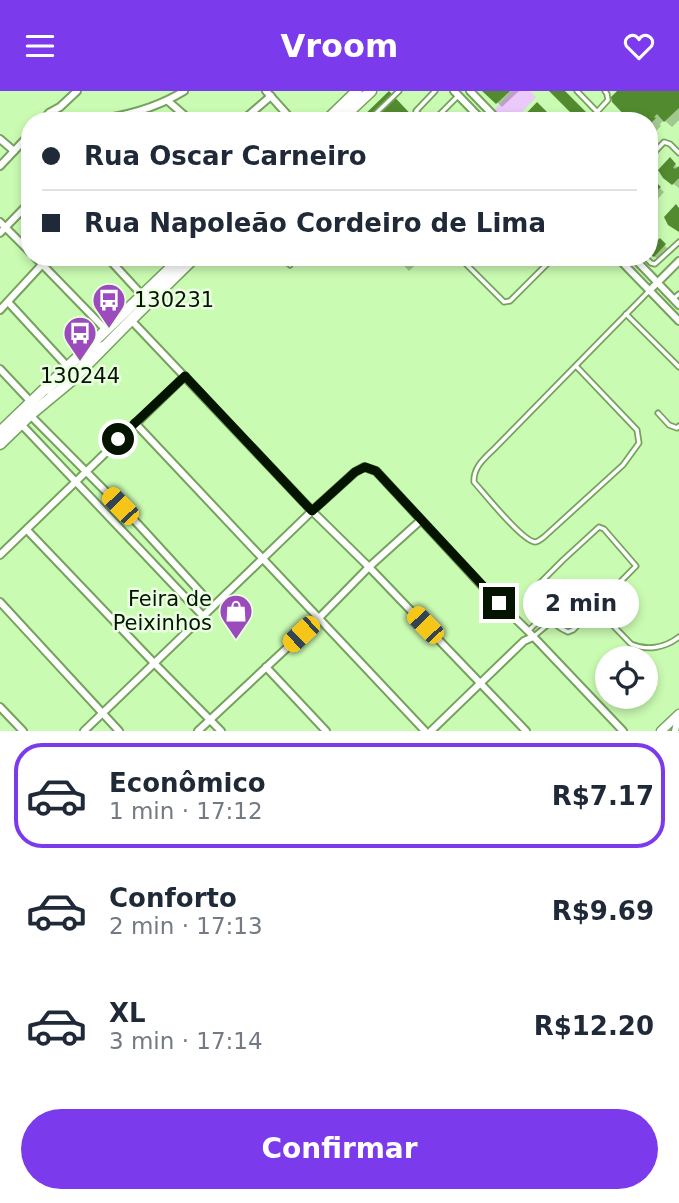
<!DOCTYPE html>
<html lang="pt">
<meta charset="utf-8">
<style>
body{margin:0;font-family:"DejaVu Sans",sans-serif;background:#f2f2f3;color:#1f2937;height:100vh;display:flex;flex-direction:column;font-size:26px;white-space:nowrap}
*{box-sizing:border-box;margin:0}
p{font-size:23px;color:#747a83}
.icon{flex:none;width:38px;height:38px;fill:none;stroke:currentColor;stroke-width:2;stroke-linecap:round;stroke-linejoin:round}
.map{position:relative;height:640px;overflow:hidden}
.details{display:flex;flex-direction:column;background:#fff;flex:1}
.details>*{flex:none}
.guide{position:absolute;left:21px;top:21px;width:637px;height:154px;border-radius:28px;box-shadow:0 4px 10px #0003;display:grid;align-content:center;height:154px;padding:0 21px;background:#fff}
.buttons{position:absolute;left:595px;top:555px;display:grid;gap:14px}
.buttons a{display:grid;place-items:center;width:63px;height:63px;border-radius:50%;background:#fff;box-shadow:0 4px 10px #0003;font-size:35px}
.end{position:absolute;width:32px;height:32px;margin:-16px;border:9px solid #041400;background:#fff;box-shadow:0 0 0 4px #fff}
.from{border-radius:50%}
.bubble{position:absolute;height:49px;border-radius:24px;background:#fff;box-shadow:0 4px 10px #0003;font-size:23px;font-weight:700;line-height:49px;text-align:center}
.car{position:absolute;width:21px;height:42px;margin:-21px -10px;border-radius:9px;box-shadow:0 0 5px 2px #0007;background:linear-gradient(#f5c518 24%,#345 0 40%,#f5c518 0 76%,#345 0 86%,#f5c518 0)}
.guide b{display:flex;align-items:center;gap:24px;height:66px;font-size:26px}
.guide b+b{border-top:2px solid #e0e1e3}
.guide i{width:18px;height:18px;background:#1f2937}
ul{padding:12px 0 0;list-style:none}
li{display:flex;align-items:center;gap:21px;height:105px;margin:0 14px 10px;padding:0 7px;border:4px solid transparent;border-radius:28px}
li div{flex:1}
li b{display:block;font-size:26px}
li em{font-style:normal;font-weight:700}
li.current{border-color:#7c3aed}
li>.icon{width:63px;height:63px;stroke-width:1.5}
.button{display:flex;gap:14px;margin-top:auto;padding:14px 21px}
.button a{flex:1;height:80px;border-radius:42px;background:#7c3aed;color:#fff;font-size:28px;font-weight:700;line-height:80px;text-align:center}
header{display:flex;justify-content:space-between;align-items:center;height:91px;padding:0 21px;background:#7c3aed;color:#fff;font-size:32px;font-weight:700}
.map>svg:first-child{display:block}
.green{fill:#ebc9fa}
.shadow{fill:#0003}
.building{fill:#528a2f}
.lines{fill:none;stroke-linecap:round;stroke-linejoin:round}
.service-casing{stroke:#75a25d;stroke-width:7}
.minor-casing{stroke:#75a25d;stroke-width:10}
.tertiary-casing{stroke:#75a25d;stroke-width:11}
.primary-casing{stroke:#75a25d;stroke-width:13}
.service{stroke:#fff;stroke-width:3.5}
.minor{stroke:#fff;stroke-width:6}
.tertiary{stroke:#fff;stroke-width:8}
.primary{stroke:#fff;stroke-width:10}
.route{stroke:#041400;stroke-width:9}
.labels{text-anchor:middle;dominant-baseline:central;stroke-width:5;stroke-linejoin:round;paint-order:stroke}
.poi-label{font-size:21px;fill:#041400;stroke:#ebffe2;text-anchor:start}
</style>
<header><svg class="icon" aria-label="menu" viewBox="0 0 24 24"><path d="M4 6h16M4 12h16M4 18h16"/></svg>Vroom<svg class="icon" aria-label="heart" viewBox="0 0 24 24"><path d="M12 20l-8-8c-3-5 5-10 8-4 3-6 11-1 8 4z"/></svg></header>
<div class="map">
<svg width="679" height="640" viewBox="0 0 679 640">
<rect width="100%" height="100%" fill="#cafbb2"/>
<!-- green -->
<path class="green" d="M512,0H530L536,6L514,30H505L494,19Z"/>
<!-- shadow -->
<g class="shadow">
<path d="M485,0H519L502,16Z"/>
<path d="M619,0H679V29L672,36L664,29L660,33L661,35L649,47V30Z"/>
<path d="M649,49L660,60L649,71Z"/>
<path d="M670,69L679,78V97L665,87Z"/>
<path d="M649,87L664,101L654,112L649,108Z"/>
<path d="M651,140L669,159L659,169L649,161Z"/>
<path d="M396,166H424L409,180Z"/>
</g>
<!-- building -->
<g class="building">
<path d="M389,0L417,30H358Z"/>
<path d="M482,0H510L496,13Z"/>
<path d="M549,0H565L595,30H564L571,22Z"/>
<path d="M617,0H679V17L664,31L657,23L654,26L656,27L649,34V30H630L612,11L611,6Z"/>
<path d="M537,11L551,25L546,30H519Z"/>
<path d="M670,66L676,73L673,76L675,78L679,75V87L672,94L663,87L658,79Z"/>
<path d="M654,89L661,96L649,107V91L651,92Z"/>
<path d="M676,113L679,117V141L668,134L664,126Z"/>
<path d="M651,138L657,144L654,148L657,150L660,147L666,153L654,166L649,163V140Z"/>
<path d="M393,166H411L402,175Z"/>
</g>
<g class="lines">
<defs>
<g id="service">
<path d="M577,0L606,30"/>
<path d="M597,21L608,9L607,3L605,0"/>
<path d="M368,30L399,0"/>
<path d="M425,30L416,20L435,0"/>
<path d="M433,30L458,5"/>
<path d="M649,67L664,51L670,53L679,62"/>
<path d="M282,166L290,174"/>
<path d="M459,166L504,211L510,210L554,166"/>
<path d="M645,166L651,172L655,173L679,151"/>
<path d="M673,208L679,203"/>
<path d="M626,223L679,276"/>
<path d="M576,275L637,339L639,352L623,374L544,446C541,448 538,451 535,451C522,450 484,402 474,391C473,376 485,367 495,357L649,200"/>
<path d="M73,285L74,280L98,254L102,253"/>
<path d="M48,301L61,289L62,286"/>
<path d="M658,322L669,334L677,337L679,335"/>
<path d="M599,436L604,438L636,475L573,539L568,541C554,535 535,517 531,501L563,469Z"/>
<path d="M595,516L631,553C647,560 665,557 679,546"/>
<path d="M528,540L546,523"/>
<path d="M533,546L552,530"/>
</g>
<g id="minor">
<path d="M266,0L293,30"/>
<path d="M454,0L483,30"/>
<path d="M470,0L499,30"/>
<path d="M168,10L191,30"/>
<path d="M42,30L49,22L60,16L77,0"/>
<path d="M91,30C124,25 155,18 184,0"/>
<path d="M242,30L271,5"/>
<path d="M0,48L14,60"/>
<path d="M0,75L30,43"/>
<path d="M0,131L30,161"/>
<path d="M0,142L30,111"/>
<path d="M35,166L105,238"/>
<path d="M107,166L142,204"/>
<path d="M617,166L679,230"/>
<path d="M633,166L679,214"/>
<path d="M649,200L679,170"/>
<path d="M8,211L67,275"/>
<path d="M0,219L49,166"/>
<path d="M130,228L312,420L369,476L526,640"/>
<path d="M0,278L31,311"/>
<path d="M30,324L137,432L213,515"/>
<path d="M135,332L425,640"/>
<path d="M21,333L203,525"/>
<path d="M27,439L154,572L221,640"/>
<path d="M0,464L185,285"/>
<path d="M0,511L119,640"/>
<path d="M266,576L326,640"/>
<path d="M0,616L23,640"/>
<path d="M84,640L312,420L355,381L364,376L376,380L485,498L528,540L623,640"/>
<path d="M198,640L319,527L369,476L421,429"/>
<path d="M431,640L524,550L533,546"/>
<path d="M675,640L678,628L676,626"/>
</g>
<path id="tertiary" d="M661,640L679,623"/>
<g id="primary">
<path d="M326,30L357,0"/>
<path d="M339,30L371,0"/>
<path d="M0,341L182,166"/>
<path d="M0,353L30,324L71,290L131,229L195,166"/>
</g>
</defs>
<!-- service casing -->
<use href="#service" class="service-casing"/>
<!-- minor casing -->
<use href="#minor" class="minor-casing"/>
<!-- tertiary casing -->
<use href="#tertiary" class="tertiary-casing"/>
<!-- primary casing -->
<use href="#primary" class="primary-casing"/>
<!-- service -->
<use href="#service" class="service"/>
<!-- minor -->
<use href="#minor" class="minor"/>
<!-- tertiary -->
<use href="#tertiary" class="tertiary"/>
<!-- primary -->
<use href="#primary" class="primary"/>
</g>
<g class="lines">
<!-- route -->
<path class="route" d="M118,348L185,285L312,420L355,381L365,376L376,380L499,512"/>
</g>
<!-- icons -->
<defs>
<symbol id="bus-pin" viewBox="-11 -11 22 30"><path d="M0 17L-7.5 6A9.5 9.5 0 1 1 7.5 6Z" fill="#9b4bbb" stroke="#ebffe2"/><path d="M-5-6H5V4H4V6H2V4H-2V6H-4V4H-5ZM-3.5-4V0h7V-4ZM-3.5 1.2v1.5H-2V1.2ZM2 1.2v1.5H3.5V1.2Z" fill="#fff"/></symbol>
<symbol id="shop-pin" viewBox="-11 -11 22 30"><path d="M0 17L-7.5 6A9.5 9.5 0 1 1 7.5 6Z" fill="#9b4bbb" stroke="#ebffe2"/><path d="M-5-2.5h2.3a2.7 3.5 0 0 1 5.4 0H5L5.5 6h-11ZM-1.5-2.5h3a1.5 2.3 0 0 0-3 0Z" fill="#fff"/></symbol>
</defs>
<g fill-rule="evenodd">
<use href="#bus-pin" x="90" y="190" width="38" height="52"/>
<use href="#bus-pin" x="61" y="223" width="38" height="52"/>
<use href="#shop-pin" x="217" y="501" width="38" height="52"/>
</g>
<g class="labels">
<!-- poi labels -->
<g class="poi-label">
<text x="134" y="209">130231</text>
<text x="80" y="285" text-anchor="middle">130244</text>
<text x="212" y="508" text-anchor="end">Feira de<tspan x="212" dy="24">Peixinhos</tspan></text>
</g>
</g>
</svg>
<div class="buttons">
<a><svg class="icon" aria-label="locate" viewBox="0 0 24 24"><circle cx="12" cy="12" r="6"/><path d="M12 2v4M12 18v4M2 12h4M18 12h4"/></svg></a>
</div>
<i class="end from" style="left:118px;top:348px"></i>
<i class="end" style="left:499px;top:512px"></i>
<div class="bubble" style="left:523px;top:488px;width:116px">2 min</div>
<i class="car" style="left:120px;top:415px;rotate:316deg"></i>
<i class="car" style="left:425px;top:534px;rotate:316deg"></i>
<i class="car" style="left:301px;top:543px;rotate:227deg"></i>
<div class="guide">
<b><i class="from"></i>Rua Oscar Carneiro</b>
<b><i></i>Rua Napoleão Cordeiro de Lima</b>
</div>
</div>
<section class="details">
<ul>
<li class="current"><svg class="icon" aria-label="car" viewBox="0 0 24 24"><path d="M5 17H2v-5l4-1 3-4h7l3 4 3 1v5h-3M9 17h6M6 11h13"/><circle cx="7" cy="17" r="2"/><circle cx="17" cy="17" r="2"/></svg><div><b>Econômico</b><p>1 min · 17:12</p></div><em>R$7.17</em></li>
<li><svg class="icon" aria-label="car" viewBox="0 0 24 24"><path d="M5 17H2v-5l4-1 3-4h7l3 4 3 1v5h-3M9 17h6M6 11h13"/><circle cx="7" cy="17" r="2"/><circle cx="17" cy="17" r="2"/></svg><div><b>Conforto</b><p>2 min · 17:13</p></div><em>R$9.69</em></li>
<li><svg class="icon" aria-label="car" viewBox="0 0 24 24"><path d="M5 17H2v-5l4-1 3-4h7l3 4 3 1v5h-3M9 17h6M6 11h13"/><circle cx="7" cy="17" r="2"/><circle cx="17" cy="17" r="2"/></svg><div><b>XL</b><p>3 min · 17:14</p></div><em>R$12.20</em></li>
</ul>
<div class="button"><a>Confirmar</a></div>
</section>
